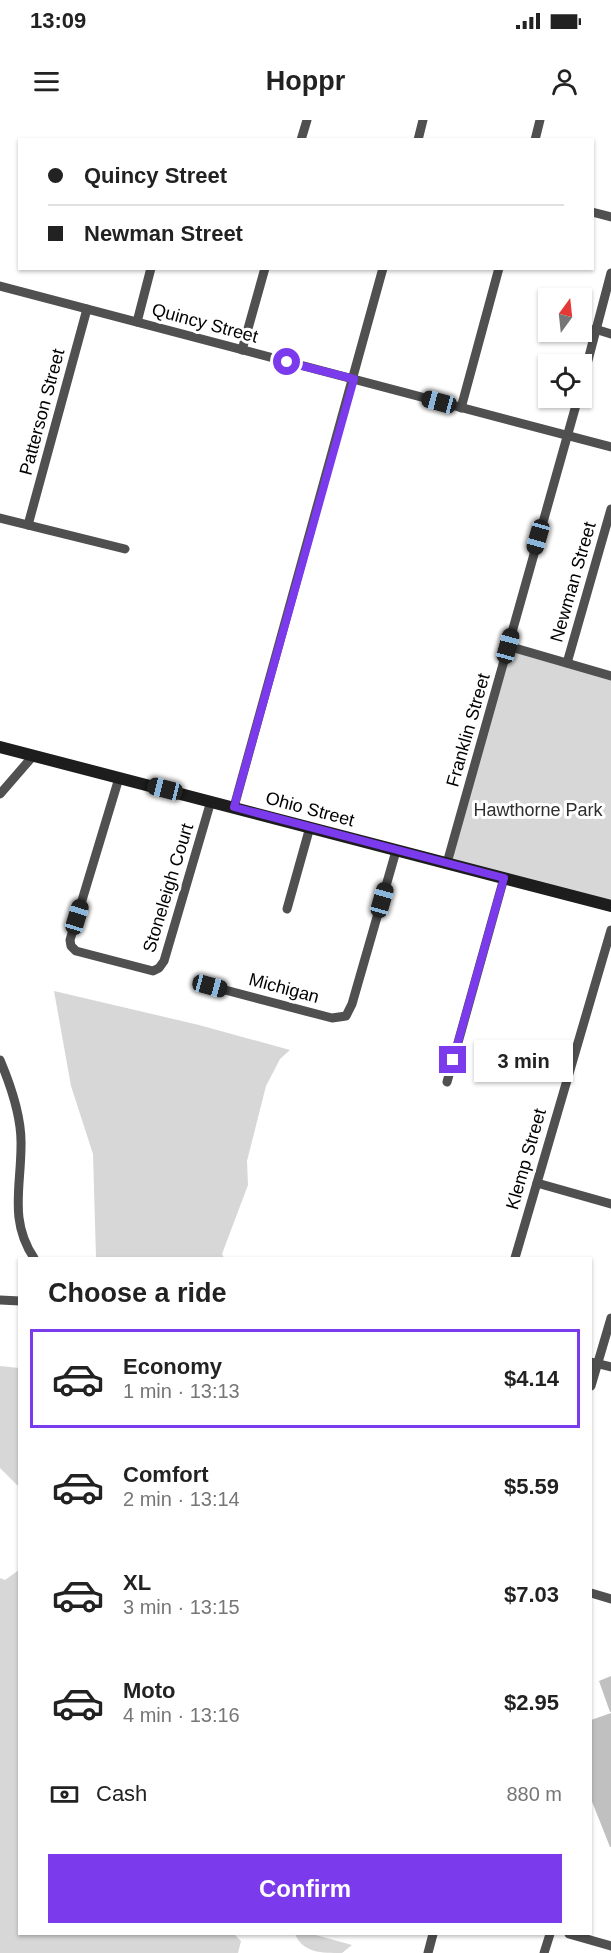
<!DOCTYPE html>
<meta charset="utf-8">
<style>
body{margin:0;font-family:Arial,sans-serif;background:#f2f2f2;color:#222;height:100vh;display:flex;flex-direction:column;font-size:22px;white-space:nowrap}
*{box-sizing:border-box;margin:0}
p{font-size:20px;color:#767676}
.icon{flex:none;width:33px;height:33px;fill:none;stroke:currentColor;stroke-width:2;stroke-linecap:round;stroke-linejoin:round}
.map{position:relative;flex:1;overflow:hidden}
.side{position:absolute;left:18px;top:1137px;width:574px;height:678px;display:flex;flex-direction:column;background:#fff;border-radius:0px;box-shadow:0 2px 4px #0004}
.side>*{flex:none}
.guide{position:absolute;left:18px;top:18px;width:576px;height:132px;border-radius:0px;box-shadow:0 2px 4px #0004;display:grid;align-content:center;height:132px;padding:0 30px;background:#fff}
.needle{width:39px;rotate:15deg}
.tools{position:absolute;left:538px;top:168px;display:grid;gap:12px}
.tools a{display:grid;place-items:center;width:54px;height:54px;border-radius:0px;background:#fff;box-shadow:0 2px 4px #0004;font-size:30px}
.end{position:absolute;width:27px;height:27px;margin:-14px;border:8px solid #7c3aed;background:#fff;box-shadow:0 0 0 3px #fff}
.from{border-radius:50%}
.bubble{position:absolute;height:42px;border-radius:0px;background:#fff;box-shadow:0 2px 4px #0004;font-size:20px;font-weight:600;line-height:42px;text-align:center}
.car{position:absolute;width:18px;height:36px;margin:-18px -9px;border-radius:8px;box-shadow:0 0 4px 2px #0007;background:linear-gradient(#222 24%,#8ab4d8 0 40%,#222 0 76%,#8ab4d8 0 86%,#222 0)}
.guide b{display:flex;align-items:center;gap:21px;height:57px;font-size:22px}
.guide b+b{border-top:2px solid #e0e0e0}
.guide i{width:15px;height:15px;background:#222}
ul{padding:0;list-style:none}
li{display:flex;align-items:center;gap:18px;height:99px;margin:0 12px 9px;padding:0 18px;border:3px solid transparent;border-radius:0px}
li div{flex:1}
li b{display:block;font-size:22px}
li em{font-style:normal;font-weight:600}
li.on{border-color:#7c3aed}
li>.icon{width:54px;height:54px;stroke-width:1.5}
h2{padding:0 30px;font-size:27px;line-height:72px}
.pay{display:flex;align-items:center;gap:15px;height:66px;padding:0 30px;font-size:22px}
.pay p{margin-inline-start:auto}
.primary-button{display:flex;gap:12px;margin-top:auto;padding:12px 30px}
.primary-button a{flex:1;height:69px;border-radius:0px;background:#7c3aed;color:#fff;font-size:24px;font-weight:600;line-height:69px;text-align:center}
.status{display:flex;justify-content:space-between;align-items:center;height:42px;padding:0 30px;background:#fff;direction:ltr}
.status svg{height:16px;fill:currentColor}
header{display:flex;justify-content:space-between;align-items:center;height:78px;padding:0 30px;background:#fff;font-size:27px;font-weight:600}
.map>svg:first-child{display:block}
.green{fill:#d7d7d7}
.building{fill:#c0c0c0}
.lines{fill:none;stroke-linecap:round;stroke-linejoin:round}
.street{stroke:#505050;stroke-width:9}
.secondary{stroke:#1d1d1d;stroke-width:12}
.route{stroke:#7c3aed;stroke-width:8}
.labels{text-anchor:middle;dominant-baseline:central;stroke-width:6;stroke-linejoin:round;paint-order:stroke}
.street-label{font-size:18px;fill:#000;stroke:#fff}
.park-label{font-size:18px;fill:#2e2e2e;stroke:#fff}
</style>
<div class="status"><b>13:09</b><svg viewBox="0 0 49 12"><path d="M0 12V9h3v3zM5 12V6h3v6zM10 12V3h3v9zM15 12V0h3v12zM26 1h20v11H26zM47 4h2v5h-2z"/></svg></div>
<header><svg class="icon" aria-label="menu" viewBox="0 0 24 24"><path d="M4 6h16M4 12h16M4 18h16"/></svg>Hoppr<svg class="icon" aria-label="person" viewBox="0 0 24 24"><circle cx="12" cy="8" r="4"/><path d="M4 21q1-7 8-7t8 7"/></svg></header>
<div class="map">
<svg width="611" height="1833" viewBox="0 0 611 1833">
<rect width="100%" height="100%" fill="#fff"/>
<!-- green -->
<g class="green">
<path d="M508,526L611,556V786L447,743Z"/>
<path d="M54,871L199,905L290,930L280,939L266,966L247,1041L248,1065L222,1134L224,1138H96L93,1034L71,966Z"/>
<path d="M0,1246L19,1248V1367L0,1348Z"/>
<path d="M19,1450L20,1814H234L241,1821L238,1833H0V1458L5,1460Z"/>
<path d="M295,1814H312L352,1825L342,1833C321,1833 303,1833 295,1814Z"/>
</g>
<!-- building -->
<g class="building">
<path d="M611,1556V1592H610L599,1561Z"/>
<path d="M611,1593V1727H610L591,1679V1600Z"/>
</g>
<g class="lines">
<!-- street -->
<g class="street">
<path d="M301,20L307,0"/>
<path d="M418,20L423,0"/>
<path d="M535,20L540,0"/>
<path d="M592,92L611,97"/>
<path d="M0,166L611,327"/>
<path d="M137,202L151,148"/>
<path d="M595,209L611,214"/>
<path d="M242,230L265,148"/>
<path d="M582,263L611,153"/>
<path d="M461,288L499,148"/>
<path d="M0,398L125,429"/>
<path d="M28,405L87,189"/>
<path d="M508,526L611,556"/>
<path d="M567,543L611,389"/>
<path d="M119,658L70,820L71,826L76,831L153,851L159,848L164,841L211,681"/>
<path d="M0,674L33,636"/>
<path d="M234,687L383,148"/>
<path d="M447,743L578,278"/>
<path d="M287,789L310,707"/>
<path d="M210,866L332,898L346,896L352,884L396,731"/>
<path d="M0,940C11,966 22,997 21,1026C21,1067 9,1101 34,1138"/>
<path d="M447,962L504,758"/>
<path d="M537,1063L611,1084"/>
<path d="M515,1138L611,810"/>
<path d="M0,1180L20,1181"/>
<path d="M591,1242L611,1247"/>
<path d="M591,1266L611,1198"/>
<path d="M591,1473L611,1479"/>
<path d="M569,1814L611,1826"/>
<path d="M428,1833L433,1814"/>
<path d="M544,1833L550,1814"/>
</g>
<!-- secondary -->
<path class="secondary" d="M0,627L611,786"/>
</g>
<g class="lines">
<!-- route -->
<path class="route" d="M287,242L354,259L234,687L504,758L453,940"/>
</g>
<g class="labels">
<!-- street labels -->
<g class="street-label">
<text transform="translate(205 203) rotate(15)">Quincy Street</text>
<text transform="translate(42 292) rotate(-75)">Patterson Street</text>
<text transform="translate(573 462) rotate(-74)">Newman Street</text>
<text transform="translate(468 610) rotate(-74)">Franklin Street</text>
<text transform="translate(310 689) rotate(15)">Ohio Street</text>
<text transform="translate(168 768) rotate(-73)">Stoneleigh Court</text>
<text transform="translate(284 868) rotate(15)">Michigan</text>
<text transform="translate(526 1039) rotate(-74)">Klemp Street</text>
</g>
<!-- park labels -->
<g class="park-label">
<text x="538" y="690">Hawthorne Park</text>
</g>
</g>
</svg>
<div class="tools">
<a><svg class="needle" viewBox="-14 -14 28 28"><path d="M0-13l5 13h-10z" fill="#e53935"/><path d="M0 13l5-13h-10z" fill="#767676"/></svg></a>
<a><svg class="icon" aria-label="locate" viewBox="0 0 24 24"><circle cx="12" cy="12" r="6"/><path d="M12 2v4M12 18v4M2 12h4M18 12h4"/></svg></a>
</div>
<i class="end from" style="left:287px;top:242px"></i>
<i class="end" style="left:453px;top:940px"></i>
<div class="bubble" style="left:474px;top:920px;width:99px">3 min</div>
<i class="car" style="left:439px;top:282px;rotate:285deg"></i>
<i class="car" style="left:538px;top:417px;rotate:196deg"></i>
<i class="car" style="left:508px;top:526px;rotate:15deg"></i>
<i class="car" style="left:165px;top:669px;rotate:284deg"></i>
<i class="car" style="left:382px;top:780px;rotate:16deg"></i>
<i class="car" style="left:77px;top:797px;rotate:17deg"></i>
<i class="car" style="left:210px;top:866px;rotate:105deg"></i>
<div class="guide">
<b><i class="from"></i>Quincy Street</b>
<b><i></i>Newman Street</b>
</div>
<section class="side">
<h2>Choose a ride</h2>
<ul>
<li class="on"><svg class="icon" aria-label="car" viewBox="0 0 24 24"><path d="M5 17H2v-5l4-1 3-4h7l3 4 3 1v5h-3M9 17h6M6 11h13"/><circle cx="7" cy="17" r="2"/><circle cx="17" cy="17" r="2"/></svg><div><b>Economy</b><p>1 min · 13:13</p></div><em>$4.14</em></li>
<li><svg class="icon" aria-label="car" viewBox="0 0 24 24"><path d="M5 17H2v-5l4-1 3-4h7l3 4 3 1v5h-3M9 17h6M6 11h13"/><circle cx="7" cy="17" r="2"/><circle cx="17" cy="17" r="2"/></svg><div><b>Comfort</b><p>2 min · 13:14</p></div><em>$5.59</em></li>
<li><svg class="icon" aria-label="car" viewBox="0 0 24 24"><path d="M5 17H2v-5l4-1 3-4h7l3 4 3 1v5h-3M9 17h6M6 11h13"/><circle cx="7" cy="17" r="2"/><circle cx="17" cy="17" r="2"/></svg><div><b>XL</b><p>3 min · 13:15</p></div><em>$7.03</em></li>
<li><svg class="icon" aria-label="car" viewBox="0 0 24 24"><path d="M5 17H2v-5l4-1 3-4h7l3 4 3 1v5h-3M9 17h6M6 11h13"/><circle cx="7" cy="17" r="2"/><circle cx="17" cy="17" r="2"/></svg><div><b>Moto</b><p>4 min · 13:16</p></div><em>$2.95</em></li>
</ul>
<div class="pay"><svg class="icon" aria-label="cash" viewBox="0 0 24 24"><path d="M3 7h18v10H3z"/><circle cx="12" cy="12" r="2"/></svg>Cash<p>880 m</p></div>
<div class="primary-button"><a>Confirm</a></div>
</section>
</div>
